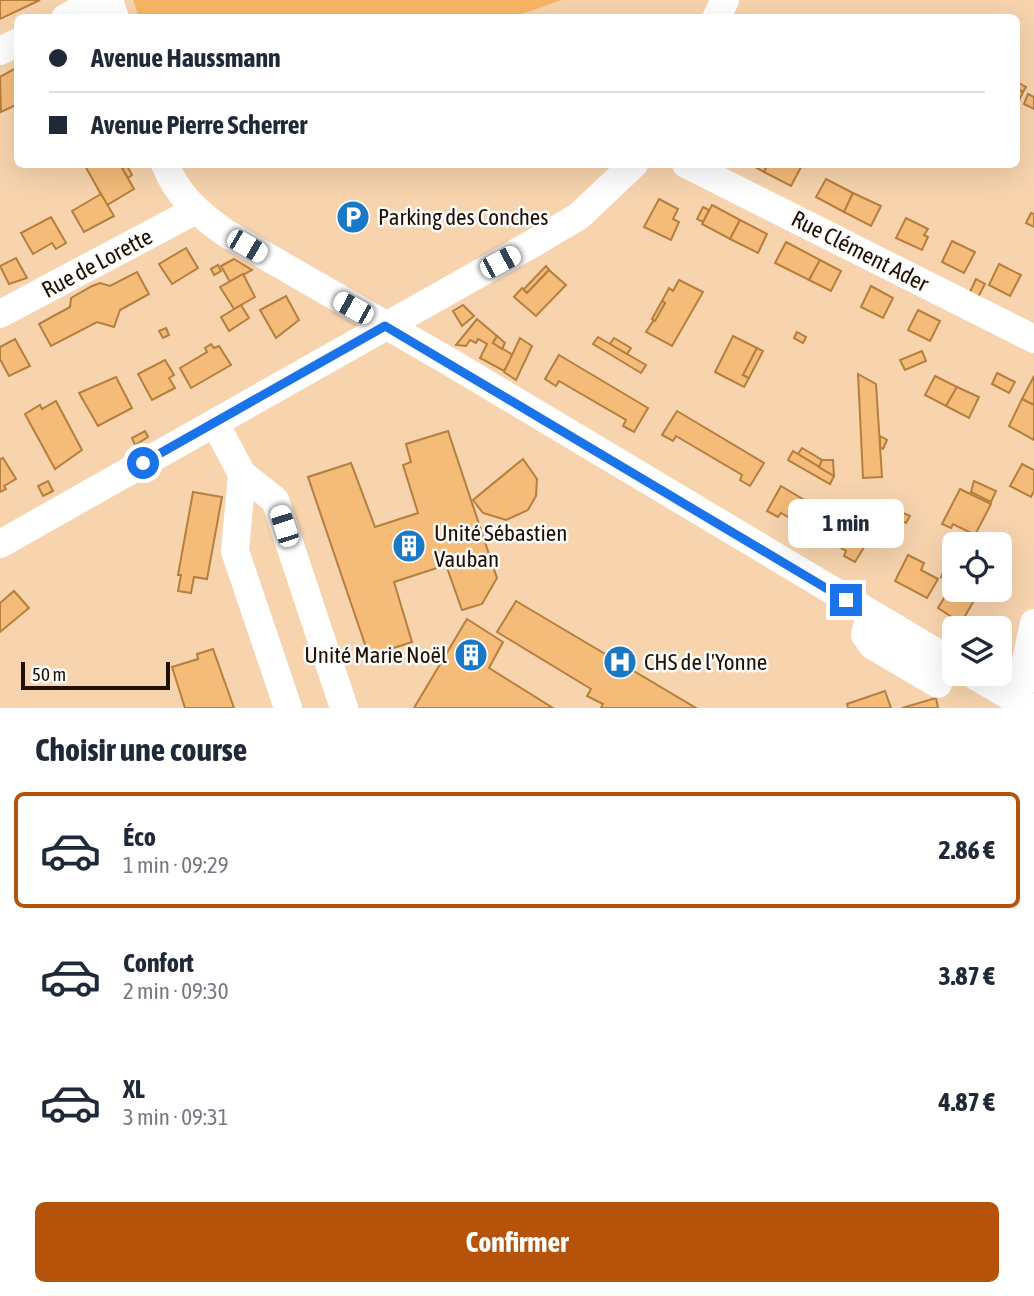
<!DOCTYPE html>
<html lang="fr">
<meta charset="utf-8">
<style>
body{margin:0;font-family:"Asap Condensed",sans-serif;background:#f2f2f3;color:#1f2937;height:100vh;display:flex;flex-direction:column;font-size:26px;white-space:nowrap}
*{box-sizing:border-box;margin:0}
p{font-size:23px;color:#747a83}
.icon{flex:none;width:38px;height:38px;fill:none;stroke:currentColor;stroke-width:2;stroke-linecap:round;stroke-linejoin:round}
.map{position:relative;height:708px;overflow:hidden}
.details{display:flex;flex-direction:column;background:#fff;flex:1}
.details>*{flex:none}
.top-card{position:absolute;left:14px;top:14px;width:1006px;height:154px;border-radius:10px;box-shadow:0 7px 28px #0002;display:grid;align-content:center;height:154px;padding:0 35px;background:#fff}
.controls{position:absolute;left:942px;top:532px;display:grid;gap:14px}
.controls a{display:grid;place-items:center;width:70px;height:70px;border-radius:10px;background:#fff;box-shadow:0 7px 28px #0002;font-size:35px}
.scale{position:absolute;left:21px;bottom:18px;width:149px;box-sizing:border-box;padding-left:7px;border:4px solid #201000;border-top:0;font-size:19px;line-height:24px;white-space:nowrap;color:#201000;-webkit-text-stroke:5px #fcfcfc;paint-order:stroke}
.end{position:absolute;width:32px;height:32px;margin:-16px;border:9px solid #1a73e8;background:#fff;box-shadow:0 0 0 4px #fff}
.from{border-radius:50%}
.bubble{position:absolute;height:49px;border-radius:10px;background:#fff;box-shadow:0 7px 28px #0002;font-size:23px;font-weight:700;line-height:49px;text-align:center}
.car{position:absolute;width:21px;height:42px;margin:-21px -10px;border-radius:9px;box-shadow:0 0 5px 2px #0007;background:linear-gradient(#fff 24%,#345 0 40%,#fff 0 76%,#345 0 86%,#fff 0)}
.top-card b{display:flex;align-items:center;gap:24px;height:66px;font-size:26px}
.top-card b+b{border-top:2px solid #e0e1e3}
.top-card i{width:18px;height:18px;background:#1f2937}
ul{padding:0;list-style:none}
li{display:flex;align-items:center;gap:21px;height:116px;margin:0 14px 10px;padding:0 21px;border:4px solid transparent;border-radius:10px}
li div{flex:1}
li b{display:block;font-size:26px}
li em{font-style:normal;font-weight:700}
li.on{border-color:#b45309}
li>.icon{width:63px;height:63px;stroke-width:1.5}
h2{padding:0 35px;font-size:32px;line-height:84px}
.button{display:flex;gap:14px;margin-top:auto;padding:14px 35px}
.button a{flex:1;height:80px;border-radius:10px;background:#b45309;color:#fff;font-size:28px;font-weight:700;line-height:80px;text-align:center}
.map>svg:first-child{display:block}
.green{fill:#f9b666}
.building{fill:#f4bb79;stroke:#b57f3d;stroke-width:2}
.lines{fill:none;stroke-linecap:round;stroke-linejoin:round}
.minor{stroke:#fff;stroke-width:28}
.route{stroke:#1a73e8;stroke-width:9}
.labels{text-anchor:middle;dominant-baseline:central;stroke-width:5;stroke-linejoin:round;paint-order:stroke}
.poi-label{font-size:23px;fill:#201000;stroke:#fcfcfc;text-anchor:start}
.street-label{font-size:23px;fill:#201000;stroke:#fcfcfc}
</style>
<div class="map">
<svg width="1034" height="708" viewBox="0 0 1034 708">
<rect width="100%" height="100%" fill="#f7d4ae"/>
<!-- green -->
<path class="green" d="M133,0H562L510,18H139Z"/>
<!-- building -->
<g class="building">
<path d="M0,0H40L0,19Z"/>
<path d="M18,67V104L1,112L0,77Z"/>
<path d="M1017,82L1026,87L1023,92L1017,89Z"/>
<path d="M1017,89L1023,92L1017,105Z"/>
<path d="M1028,94L1034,97V109L1024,104Z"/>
<path d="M84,164H120L134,189L107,205Z"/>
<path d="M120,164H126L132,175L128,178Z"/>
<path d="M750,164H768L764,172Z"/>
<path d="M768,164H797L801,167L791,186L764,172Z"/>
<path d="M826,179L853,193L844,212L816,197Z"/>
<path d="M853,193L881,206L871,226L844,212Z"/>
<path d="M101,194L114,216L84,232L72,211Z"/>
<path d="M659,199L678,209L673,219L679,222L671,240L644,227Z"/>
<path d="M712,205L740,220L730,239L702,224Z"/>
<path d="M703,207L709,210L703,222L697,219Z"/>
<path d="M1031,213L1034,214V227L1026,223Z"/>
<path d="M51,217L66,243L56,249L52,243L33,254L21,233Z"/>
<path d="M906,218L928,229L924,235L928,237L922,250L896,238Z"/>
<path d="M740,220L767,234L758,253L730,239Z"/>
<path d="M952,241L975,252L964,273L942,262Z"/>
<path d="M786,242L820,260L809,280L775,263Z"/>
<path d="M186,248L198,268L172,284L159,264Z"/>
<path d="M16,258L27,278L9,284L0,266Z"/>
<path d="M234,259L252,270L230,282L221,266Z"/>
<path d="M820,260L841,271L831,291L809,280Z"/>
<path d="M999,264L1021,275L1010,296L989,285Z"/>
<path d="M218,265L221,271L214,275L211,269Z"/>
<path d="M546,266L549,270L527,293L523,290Z"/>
<path d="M549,270L566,285L536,316L514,297L522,288L527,293Z"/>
<path d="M137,272L149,294L120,310L114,327L97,322L51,346L39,324L70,307L71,298L92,286L100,283L110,286Z"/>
<path d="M243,274L255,297L234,309L220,287Z"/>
<path d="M976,279L985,284L977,299L969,294Z"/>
<path d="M679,280L703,292L672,346L646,332L665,303L662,301L669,288L673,291Z"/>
<path d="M871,286L893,298L883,318L861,307Z"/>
<path d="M286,296L299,320L276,338L260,310Z"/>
<path d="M662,301L665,303L655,321L652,319Z"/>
<path d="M241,305L249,318L229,331L221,317Z"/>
<path d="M463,305L474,316L462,326L453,311Z"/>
<path d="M918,310L940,321L930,341L908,330Z"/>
<path d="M477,319L497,336L493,343L513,355L504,371L480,358L487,344L478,339L476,343L470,340L466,346L456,345Z"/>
<path d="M166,328L169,335L163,338L159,331Z"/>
<path d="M797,332L806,337L803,343L794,338Z"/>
<path d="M497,336L505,343L502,349L493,343Z"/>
<path d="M733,336L757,348L743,375L749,378L744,387L715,372Z"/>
<path d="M598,337L646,365L641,373L593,344Z"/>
<path d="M520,338L532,346L516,380L504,372Z"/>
<path d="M614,338L631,348L627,354L610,344Z"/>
<path d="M15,339L30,366L9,376L0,359V347Z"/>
<path d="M211,344L214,348L219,346L231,365L191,388L180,368L207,352L205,348Z"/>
<path d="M757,348L763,351L749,378L743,375Z"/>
<path d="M922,351L926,361L905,370L900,360Z"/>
<path d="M559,355L648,408L634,432L623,426L626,420L559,381L556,386L545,379Z"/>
<path d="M165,360L174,375L169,378L175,388L152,400L138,374Z"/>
<path d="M997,373L1015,382L1009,393L992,384Z"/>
<path d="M858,374L876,384L882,477L863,478Z"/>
<path d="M935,376L957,387L946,406L925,395Z"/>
<path d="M1034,376V405L1022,399Z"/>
<path d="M116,377L132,408L98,426L79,393Z"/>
<path d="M957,387L979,397L969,418L946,406Z"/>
<path d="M1022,399L1034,405V440L1009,426Z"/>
<path d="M56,401L82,450L55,469L25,414L40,405L42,409Z"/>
<path d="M677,411L764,463L750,486L740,480L742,475L676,436L673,441L662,435Z"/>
<path d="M145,431L148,437L135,445L132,438Z"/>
<path d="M448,431L497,578L482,604L462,610L446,565L394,582L412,642L369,656L308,477L351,463L375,527L418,513L403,465L411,462L406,444Z"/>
<path d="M880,436L887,440L883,449L880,447Z"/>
<path d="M802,448L822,460L819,467L798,454Z"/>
<path d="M793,451L834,476L830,484L788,460Z"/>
<path d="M3,458L16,479L4,486L6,489L0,492V459Z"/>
<path d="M523,459L537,479L536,496L528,510L506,520L483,513L473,500Z"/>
<path d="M822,460H833L834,476L819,467Z"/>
<path d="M1022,464L1034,470V491L1031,497L1010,486Z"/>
<path d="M48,481L53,491L43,496L38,486Z"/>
<path d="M974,481L996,491L991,502L971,492Z"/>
<path d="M781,486L869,539L855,562L844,556L846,551L781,513L778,517L767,511Z"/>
<path d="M960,489L991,504L975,535L953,524L951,528L942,524Z"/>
<path d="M193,492L222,497L207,579L194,577L191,593L178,591L181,575H178Z"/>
<path d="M883,504L910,516L906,523L883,511Z"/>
<path d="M883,511L894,516L893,529L883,528Z"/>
<path d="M908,555L924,563L921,570L938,579L927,598L895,581Z"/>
<path d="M951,555L954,556V584L941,577Z"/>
<path d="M953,583L954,590H964L976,597L961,623L938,608Z"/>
<path d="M14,591L29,608L0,632V603Z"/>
<path d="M516,601L696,708H601L603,704L587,696L591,689L497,632Z"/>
<path d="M467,619L503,642L489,668L553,708H414Z"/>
<path d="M213,649L234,708H185L172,667L198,659L197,654Z"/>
<path d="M885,691L891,708H848L847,704Z"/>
<path d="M936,698L938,708H902Z"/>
</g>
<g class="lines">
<!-- minor -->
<g class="minor">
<path d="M109,0L115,18"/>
<path d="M65,18L99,0"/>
<path d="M716,18L725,0"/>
<path d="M0,51L18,42"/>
<path d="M165,164C177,195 198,213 224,232L450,362L954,663"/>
<path d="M686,164L1034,339"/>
<path d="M0,314L194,211"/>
<path d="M215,423L242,474L235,551L288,708"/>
<path d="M242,474L275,500L344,708"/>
<path d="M0,544L537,241L579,216L634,164"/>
<path d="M870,614L865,635L873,646L938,684"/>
<path d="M972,674L1030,708"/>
<path d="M1016,708L1034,623"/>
</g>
</g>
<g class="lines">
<!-- route -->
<path class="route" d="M143,463L385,326L846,600"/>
</g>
<!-- icons -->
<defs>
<symbol id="parking-disc" viewBox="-11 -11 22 22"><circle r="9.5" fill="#1b78c4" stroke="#fcfcfc"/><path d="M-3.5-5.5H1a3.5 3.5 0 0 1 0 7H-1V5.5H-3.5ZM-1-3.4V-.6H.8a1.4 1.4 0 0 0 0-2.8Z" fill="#fff"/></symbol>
<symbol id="building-disc" viewBox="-11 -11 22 22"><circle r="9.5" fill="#1b78c4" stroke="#fcfcfc"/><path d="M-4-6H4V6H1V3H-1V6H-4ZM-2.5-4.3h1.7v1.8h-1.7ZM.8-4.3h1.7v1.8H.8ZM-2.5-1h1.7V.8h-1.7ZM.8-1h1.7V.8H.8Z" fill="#fff"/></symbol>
<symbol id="hospital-disc" viewBox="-11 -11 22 22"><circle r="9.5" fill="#1b78c4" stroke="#fcfcfc"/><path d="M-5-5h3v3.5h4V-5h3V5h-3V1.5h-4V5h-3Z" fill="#fff"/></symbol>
</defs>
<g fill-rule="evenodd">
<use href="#parking-disc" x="334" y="198" width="38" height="38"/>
<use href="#building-disc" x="390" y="527" width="38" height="38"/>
<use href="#building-disc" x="452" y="636" width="38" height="38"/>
<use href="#hospital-disc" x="601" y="643" width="38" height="38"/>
</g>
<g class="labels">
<!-- poi labels -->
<g class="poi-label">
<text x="378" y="217">Parking des Conches</text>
<text x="434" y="533">Unité Sébastien<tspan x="434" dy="26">Vauban</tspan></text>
<text x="447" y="655" text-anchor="end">Unité Marie Noël</text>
<text x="644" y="662">CHS de l'Yonne</text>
</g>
<!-- street labels -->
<g class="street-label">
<text transform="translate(860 251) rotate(27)">Rue Clément Ader</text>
<text transform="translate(97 263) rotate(-28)">Rue de Lorette</text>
</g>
</g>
</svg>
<div class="controls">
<a><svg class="icon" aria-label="locate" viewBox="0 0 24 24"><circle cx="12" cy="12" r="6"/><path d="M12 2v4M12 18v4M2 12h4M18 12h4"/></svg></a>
<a><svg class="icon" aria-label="layers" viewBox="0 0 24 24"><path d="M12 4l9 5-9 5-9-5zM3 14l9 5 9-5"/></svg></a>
</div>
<div class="scale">50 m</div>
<i class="end from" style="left:143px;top:463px"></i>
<i class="end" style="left:846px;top:600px"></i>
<div class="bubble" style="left:788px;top:499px;width:116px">1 min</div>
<i class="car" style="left:247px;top:246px;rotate:120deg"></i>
<i class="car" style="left:500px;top:262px;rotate:62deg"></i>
<i class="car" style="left:353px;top:308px;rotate:299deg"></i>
<i class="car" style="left:284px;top:526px;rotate:342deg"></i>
<div class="top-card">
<b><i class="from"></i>Avenue Haussmann</b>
<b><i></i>Avenue Pierre Scherrer</b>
</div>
</div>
<section class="details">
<h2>Choisir une course</h2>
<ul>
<li class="on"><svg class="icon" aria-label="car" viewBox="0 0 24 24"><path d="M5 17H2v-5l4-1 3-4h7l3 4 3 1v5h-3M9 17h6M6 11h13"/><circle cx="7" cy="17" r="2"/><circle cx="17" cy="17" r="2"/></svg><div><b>Éco</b><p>1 min · 09:29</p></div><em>2.86 €</em></li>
<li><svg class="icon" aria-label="car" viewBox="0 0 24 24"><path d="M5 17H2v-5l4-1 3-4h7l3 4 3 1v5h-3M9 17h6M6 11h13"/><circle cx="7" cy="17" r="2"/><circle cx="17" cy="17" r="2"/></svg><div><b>Confort</b><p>2 min · 09:30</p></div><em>3.87 €</em></li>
<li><svg class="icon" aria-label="car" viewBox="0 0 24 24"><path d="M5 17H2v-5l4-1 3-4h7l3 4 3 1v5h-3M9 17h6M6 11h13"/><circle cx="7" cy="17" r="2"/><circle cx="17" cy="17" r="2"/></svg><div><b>XL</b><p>3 min · 09:31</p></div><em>4.87 €</em></li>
</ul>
<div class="button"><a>Confirmer</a></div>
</section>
